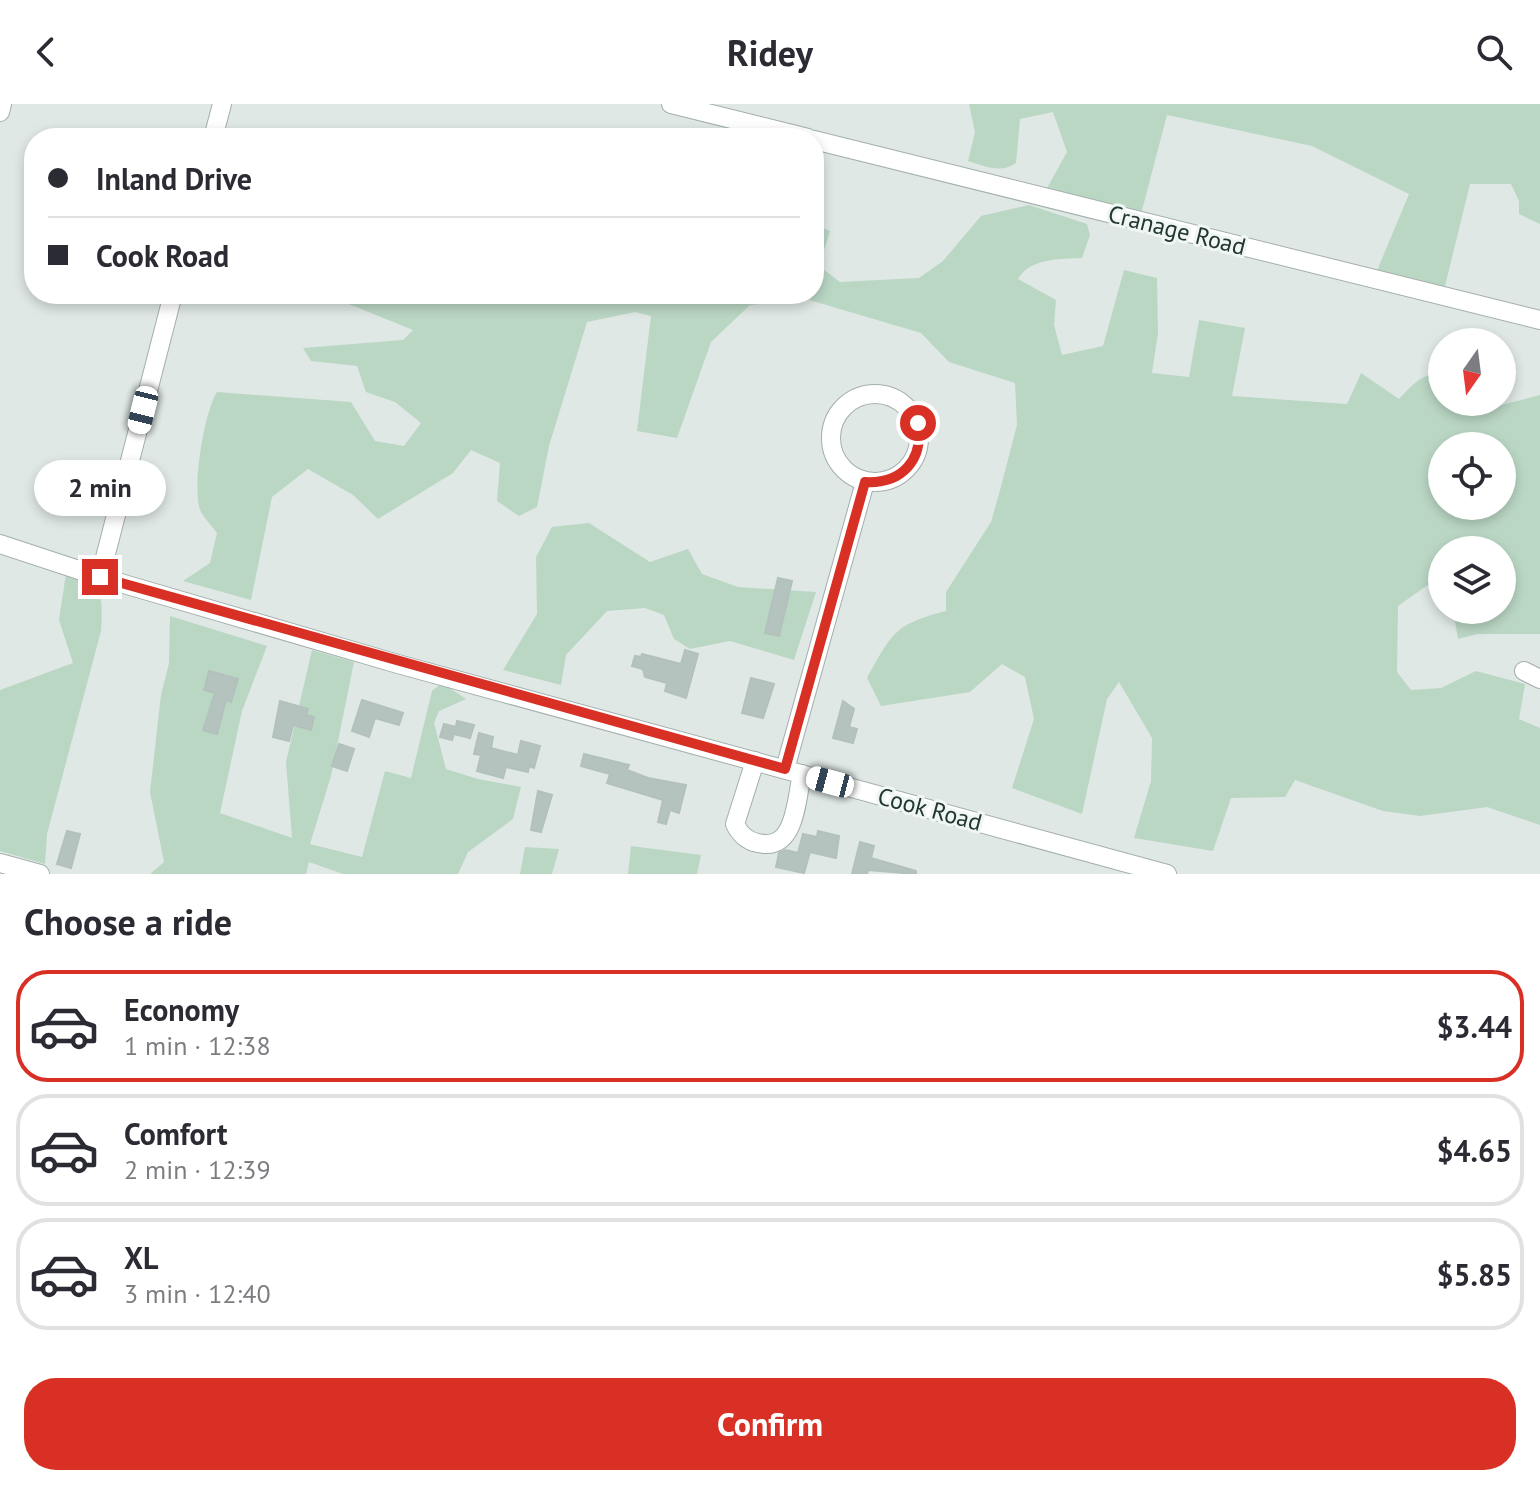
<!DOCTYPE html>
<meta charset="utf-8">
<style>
body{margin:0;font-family:"PT Sans",sans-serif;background:#f2f2f3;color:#2b2b33;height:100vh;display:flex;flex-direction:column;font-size:30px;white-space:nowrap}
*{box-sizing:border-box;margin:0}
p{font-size:26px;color:#7c7c81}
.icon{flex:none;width:44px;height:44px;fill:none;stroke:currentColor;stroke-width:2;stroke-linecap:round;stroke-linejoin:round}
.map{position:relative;height:770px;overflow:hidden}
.sheet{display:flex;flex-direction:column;background:#fff;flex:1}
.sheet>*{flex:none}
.top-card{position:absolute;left:24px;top:24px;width:800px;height:176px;border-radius:32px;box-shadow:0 4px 12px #0003;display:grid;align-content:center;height:176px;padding:0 24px;background:#fff}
.needle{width:52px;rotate:194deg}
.fabs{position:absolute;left:1428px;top:224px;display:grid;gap:16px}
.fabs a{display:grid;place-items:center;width:88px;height:88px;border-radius:50%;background:#fff;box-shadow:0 4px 12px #0003;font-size:40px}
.end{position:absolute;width:36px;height:36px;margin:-18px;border:10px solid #d93025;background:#fff;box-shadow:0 0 0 4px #fff}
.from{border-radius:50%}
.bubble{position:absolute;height:56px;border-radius:28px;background:#fff;box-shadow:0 4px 12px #0003;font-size:26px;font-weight:700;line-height:56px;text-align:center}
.car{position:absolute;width:24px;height:48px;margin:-24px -12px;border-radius:10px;box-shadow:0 0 6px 2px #0007;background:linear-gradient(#fff 24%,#345 0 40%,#fff 0 76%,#345 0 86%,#fff 0)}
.top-card b{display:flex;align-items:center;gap:28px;height:76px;font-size:30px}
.top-card b+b{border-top:2px solid #e1e1e2}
.top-card i{width:20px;height:20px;background:#2b2b33}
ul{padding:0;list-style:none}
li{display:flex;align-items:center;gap:24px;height:112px;margin:0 16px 12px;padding:0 8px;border:4px solid #e1e1e2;border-radius:32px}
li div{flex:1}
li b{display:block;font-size:30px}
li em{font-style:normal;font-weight:700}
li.current{border-color:#d93025}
li>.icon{width:72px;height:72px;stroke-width:1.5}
h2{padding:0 24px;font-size:36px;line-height:96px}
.button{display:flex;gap:16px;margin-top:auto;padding:16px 24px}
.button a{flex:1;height:92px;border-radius:32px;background:#d93025;color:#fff;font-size:32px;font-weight:700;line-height:92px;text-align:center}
header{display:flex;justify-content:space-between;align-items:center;height:104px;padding:0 24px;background:#fff;font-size:36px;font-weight:700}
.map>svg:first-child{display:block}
.green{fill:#bad7c4;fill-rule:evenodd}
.building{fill:#b5c3be;stroke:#b3c1bc;stroke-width:2}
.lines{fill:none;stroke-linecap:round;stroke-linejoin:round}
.minor-casing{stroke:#a3afac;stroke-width:20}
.minor{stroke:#fff;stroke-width:18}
.route{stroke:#d93025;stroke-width:10}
.labels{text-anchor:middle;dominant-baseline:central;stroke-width:6;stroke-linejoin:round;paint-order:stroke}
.street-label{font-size:24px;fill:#223632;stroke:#eff6f3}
</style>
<header><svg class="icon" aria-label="back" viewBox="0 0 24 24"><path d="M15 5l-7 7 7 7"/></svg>Ridey<svg class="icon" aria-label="search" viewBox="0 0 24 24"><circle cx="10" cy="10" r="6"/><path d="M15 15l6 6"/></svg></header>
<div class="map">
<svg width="1540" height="770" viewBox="0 0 1540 770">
<rect width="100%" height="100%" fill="#dfe8e5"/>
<!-- green -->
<g class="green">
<path d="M969,0H1540V120L1519,110V97L1511,80H1470L1444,186L1376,169L1409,90L1312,42L1167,11L1141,110L1046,86L1067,48L1053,8L1020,15L1016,59C1001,70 985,62 968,57L975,28Z"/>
<path d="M1029,101L1087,120L1090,131L1082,154C1060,155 1030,154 1018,175L1056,196L1054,221L1062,251L1103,242L1124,166L1157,174L1158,229L1152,269L1189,273L1199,216L1245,224L1232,292L1347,300L1361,269L1399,295C1412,282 1422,268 1442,271V298H1479L1486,305L1540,291V530H1477L1458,535L1453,506H1502V446H1442V471L1398,502L1397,568L1411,586L1441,584L1476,567L1525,580L1519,615L1540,624V721L1487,703L1420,712L1383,707L1295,676L1285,693L1231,694L1213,747L1134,734L1151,677L1152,634L1119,578L1107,595L1082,710L1012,684L1034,615L1025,573L1002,560L970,588L881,602L867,574C892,529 895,520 946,507V488L991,418L999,390L1017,321L1015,279L949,258L921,229L806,195L750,201L711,238L677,334L637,327L651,212L635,208L587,218L549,342L537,403L519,412L497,397L500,359L471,346L453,369L378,415L353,391L308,365L272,393L251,496L183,477L210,459L217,429C212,422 205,415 201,408C191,387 204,308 217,288L351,298L375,337L404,342L421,319L395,298L366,288L357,262L311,257L303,244L403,236L413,226L324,190H814V120L830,127L819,162L840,178L919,174L943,157L981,112ZM1502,342V402H1442V342Z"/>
<path d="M589,419L650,458L688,445L702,470L738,483L816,488L794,556L730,537L690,545L674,535L664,511L645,504L607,507L566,551L561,581L503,566L537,510L536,453L552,423Z"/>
<path d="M66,470C104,482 103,489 101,527L47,730L45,760L0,747V586L73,559L59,516Z"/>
<path d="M170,512L267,542L242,607L220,709L292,734L286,658L312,546L354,558L331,672L310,740L362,753L385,667L411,674L432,587L442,579L466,595L439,607L434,619L446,665L478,675L521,683L513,715L468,748L458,770H343L309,758L306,770H150L164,758L150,688L161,591L169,559Z"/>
<path d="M631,742L701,751L697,770H628Z"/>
<path d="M525,743L559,745L552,770H520Z"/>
</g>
<!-- building -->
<g class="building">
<path d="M778,474L792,477L779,532L765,529Z"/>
<path d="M685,546L698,550L686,594L665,587L667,579L645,573L643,565L632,562L635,552L641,553L642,550L681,560Z"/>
<path d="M209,567L238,575L231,598L226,596L217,630L203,626L215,589L204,586Z"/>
<path d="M751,574L774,580L763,614L742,609Z"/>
<path d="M362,596L403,609L399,621L375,614L369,633L352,627Z"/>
<path d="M280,597L308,605L306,611L314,613L311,626L293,621L289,637L273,633Z"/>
<path d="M843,597L854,605L849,623L857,625L853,639L833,634Z"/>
<path d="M457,617L474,621L470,634L454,630L452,636L440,633L444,620L456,623Z"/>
<path d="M479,629L493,633L491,644L518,651L521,637L540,642L534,664L529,662L528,668L506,663L503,674L477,667L481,651L474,650Z"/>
<path d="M339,640L354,645L347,667L332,662Z"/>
<path d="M584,650L629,661L627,666L648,674L686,681L679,709L670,706L666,720L658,718L663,696L607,679L610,670L581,662Z"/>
<path d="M538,687L552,691L541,728L531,726Z"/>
<path d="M67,727L80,730L71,764L57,760Z"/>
<path d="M818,727L839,732L836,754L810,748L804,769L776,763L779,749L786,746L798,749L803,730L817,733Z"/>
<path d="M860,738L874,742L871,754L916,767V770L868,766L867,770H852Z"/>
</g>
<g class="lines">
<defs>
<g id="minor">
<path d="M671,0L808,34"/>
<path d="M0,8L2,0"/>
<path d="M213,34L222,0"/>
<path d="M814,36L1540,216"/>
<circle cx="875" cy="334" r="44"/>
<path d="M0,440L100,473L398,560L1167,770"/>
<path d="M100,473L173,190"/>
<path d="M1524,567L1540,575"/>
<path d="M755,657L735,720C739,729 747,737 758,739C796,748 796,696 802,670"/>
<path d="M785,665L865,378"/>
<path d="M0,759L40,770"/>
</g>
</defs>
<!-- minor casing -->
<use href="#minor" class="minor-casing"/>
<!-- minor -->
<use href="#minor" class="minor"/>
</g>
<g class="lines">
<!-- route -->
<path class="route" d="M100,473L785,665L865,378C902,380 924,356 918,319"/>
</g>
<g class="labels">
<!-- street labels -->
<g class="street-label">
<text transform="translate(1177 126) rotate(14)">Cranage Road</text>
<text transform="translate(930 705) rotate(15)">Cook Road</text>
</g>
</g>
</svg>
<div class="fabs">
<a><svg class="needle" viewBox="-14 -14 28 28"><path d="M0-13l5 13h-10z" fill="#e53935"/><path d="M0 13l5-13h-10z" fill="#7c7c81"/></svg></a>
<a><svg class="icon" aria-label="locate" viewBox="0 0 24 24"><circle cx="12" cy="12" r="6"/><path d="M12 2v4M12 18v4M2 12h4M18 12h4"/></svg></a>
<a><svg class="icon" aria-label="layers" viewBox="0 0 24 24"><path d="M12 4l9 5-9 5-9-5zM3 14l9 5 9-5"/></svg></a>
</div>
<i class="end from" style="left:918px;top:319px"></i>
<i class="end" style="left:100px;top:473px"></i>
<div class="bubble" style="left:34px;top:356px;width:132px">2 min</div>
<i class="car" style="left:143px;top:306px;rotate:194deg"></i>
<i class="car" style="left:830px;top:678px;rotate:285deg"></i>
<div class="top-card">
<b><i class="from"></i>Inland Drive</b>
<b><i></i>Cook Road</b>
</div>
</div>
<section class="sheet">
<h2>Choose a ride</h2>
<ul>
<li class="current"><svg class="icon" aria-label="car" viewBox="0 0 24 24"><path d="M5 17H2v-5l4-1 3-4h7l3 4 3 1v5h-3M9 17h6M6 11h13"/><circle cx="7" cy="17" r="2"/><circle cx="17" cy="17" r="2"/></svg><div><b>Economy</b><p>1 min · 12:38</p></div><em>$3.44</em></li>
<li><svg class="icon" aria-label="car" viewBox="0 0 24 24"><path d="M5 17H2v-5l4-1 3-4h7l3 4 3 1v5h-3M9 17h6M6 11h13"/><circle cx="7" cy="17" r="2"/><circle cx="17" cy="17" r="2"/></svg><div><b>Comfort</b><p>2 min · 12:39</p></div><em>$4.65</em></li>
<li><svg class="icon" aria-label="car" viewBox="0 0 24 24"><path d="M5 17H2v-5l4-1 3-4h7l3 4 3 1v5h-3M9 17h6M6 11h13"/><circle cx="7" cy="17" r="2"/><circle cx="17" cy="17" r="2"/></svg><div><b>XL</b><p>3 min · 12:40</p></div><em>$5.85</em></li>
</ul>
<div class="button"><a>Confirm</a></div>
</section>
